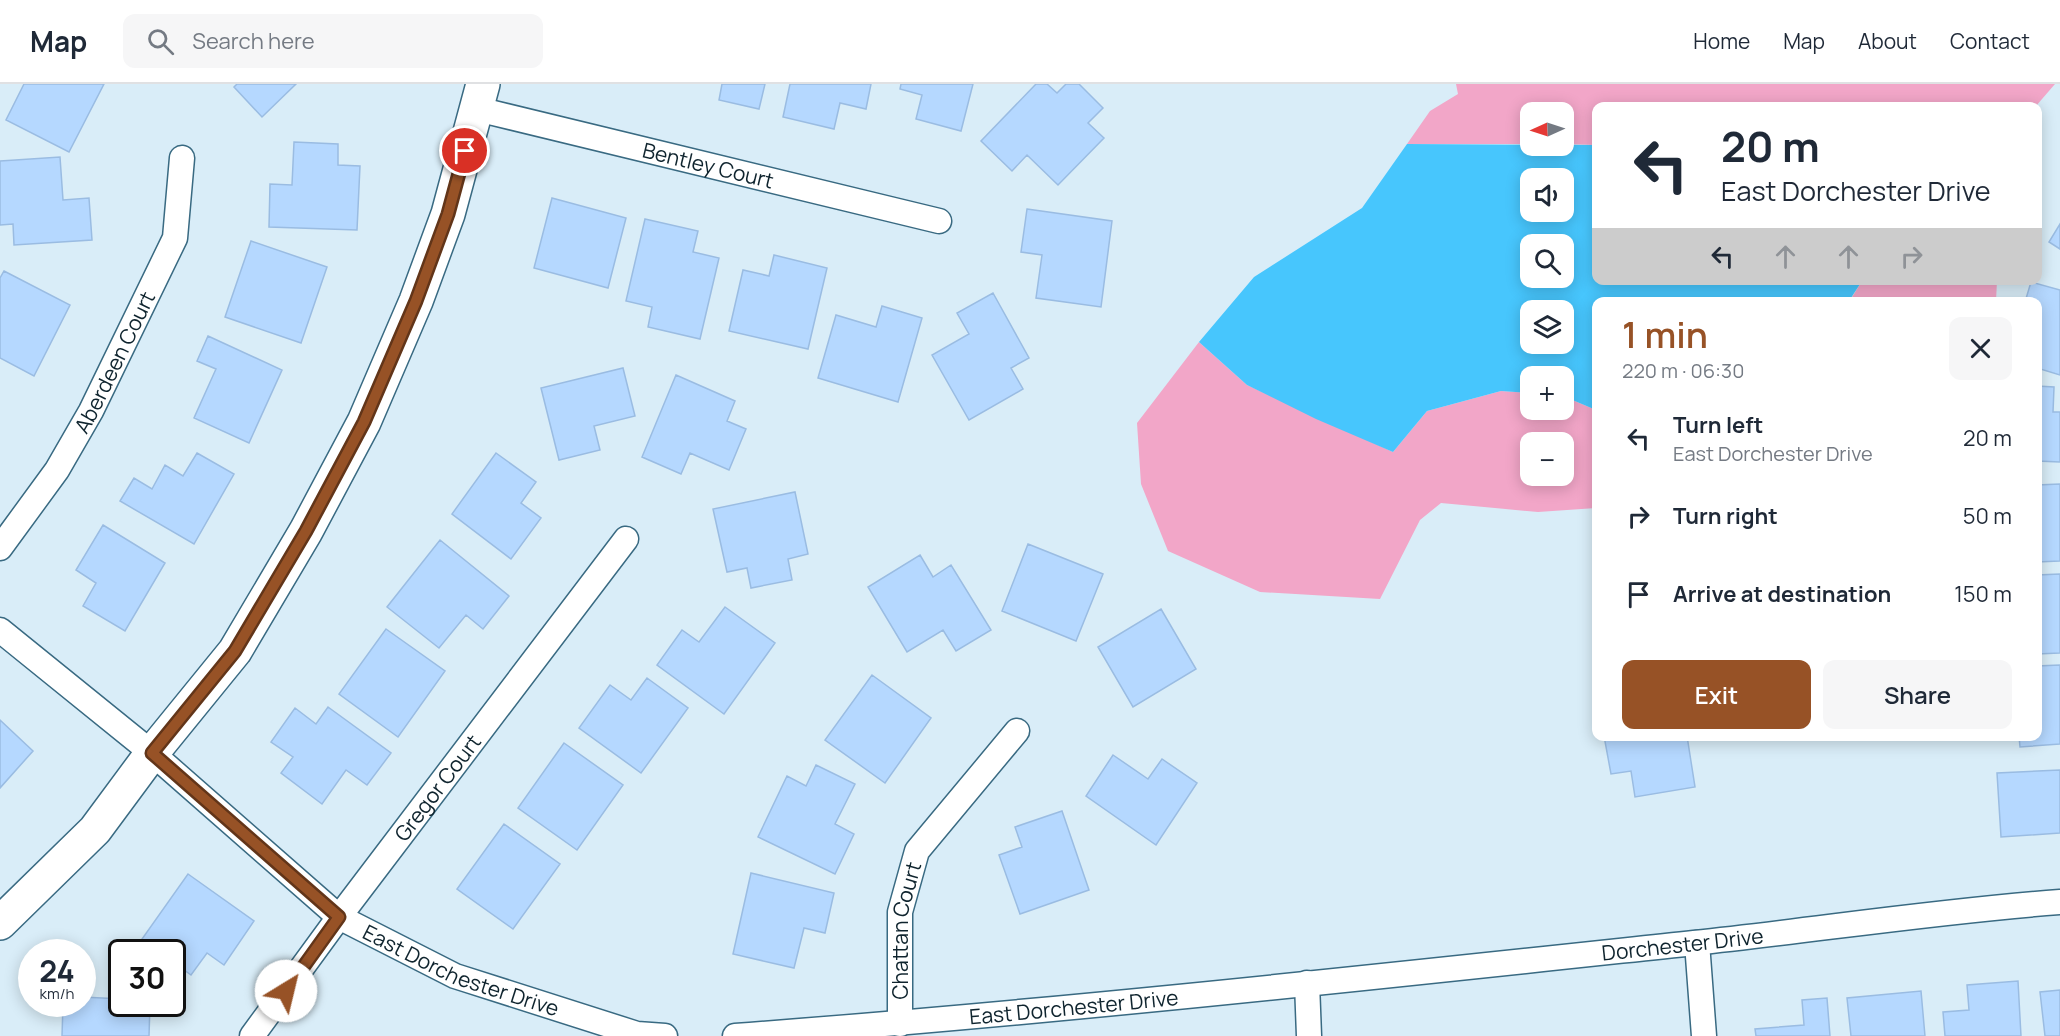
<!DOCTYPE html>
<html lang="en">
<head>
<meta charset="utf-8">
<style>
  :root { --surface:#fff; --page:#f6f6f7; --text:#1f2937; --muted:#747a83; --line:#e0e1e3; --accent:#975226 }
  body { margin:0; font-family:Manrope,sans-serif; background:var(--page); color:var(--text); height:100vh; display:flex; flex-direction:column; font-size:22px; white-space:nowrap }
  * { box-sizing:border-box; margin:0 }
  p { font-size:20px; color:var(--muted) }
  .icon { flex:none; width:33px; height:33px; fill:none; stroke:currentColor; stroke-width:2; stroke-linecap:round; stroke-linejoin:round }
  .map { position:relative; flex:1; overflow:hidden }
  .side { position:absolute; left:1592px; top:213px; width:450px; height:444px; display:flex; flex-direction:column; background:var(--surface); border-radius:12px; box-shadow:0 3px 15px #0003 }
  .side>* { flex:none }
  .hud { position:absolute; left:1592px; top:18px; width:450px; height:183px; border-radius:12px; box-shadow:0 3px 15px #0003; background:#fff; color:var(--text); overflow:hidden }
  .needle { width:39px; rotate:267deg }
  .tools { position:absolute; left:1520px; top:18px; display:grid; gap:12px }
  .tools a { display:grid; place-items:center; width:54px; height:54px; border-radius:12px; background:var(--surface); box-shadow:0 3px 15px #0003; font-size:30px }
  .speed { position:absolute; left:18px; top:855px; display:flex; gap:12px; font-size:30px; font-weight:700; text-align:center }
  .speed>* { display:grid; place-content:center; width:78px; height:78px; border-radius:50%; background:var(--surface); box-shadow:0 3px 15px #0003; line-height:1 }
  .speed small { font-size:15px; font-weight:400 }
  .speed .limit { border:3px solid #111; border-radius:9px; background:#fff; color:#111 }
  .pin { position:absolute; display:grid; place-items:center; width:51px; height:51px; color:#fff; margin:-26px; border:3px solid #fff; border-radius:50%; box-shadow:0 2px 6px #0007 }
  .me { position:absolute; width:66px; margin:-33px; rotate:36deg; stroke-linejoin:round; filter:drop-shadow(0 0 4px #0008) }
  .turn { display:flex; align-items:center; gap:21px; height:126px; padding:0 30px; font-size:27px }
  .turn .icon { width:78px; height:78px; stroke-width:2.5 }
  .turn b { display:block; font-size:42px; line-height:51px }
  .lanes { display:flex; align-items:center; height:57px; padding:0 30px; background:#0003; justify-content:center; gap:30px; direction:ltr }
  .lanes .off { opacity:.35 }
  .round { display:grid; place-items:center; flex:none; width:63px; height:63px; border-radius:12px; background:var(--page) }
  .head { display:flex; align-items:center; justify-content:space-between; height:102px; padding:0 30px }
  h1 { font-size:36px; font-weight:600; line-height:45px; color:var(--accent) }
  .button { display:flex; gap:12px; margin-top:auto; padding:12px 30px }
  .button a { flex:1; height:69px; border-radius:12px; background:var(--accent); color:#fff; font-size:24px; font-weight:600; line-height:69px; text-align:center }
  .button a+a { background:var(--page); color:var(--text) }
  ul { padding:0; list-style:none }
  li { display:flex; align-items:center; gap:18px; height:78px; padding:0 30px }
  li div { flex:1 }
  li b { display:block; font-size:22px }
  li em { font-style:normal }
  header { display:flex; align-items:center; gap:36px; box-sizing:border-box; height:84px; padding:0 30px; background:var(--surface); border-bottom:2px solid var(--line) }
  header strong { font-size:28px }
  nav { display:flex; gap:33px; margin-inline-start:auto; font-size:21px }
  .search { width:420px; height:54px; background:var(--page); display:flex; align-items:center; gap:15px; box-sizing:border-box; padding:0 21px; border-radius:12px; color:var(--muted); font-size:22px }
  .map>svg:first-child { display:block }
</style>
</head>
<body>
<header>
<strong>Map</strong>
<div class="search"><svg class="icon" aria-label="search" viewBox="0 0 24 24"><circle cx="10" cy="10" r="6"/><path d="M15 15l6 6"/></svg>Search here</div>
<nav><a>Home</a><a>Map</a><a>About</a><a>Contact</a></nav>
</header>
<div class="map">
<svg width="2060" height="952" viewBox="0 0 2060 952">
  <rect width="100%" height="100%" fill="#d9edf8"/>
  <path fill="#f2a6c8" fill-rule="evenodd" d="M1456,0H2055L2036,22H1596V61L1563,60V28H1530V60H1407L1430,27L1458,10Z
    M1862,197H1997L1996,217L1849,218Z
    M1199,258L1247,301L1393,368L1427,327L1501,307L1530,309V326H1563V312L1596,326V424L1538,428L1441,419L1420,436L1380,515L1260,508L1168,467L1141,400L1137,339ZM1530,358H1563V392H1530Z"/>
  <path fill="#47c6fd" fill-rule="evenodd" d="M1407,60L1596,61V196L1862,197L1849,217L1596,218V326L1563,312V292H1530V309L1501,307L1427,327L1393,368L1316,335L1247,301L1199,258L1254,193L1362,124ZM1530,94H1563V128H1530ZM1563,160V194H1530V160ZM1563,226V260H1530V226Z"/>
  <path fill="#b5d8ff" stroke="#9abce2" stroke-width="1.5" d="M24,0H104L69,68L6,36Z
    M237,0H296L262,33L234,3Z
    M722,0H765L759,25L719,16Z
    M790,0H871L866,25L840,19L834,45L783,33Z
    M901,0H973L961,47L916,35L922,11L900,5Z
    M1036,0H1047L1057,9L1066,0H1079L1103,24L1088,39L1104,54L1058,101L1027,71L1012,87L981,57Z
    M294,58L338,60V81L360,82L357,146L269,143L270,100L292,101Z
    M60,73L63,116L89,114L92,156L14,161L13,140L0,141V77Z
    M552,114L626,134L608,204L534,184Z
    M1027,125L1112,137L1101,223L1036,214L1042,171L1021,168Z
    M645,135L698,147L693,168L719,174L700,255L648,243L652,223L626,217Z
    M2060,140V165L2049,158Z
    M251,157L327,183L301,259L225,233Z
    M774,171L827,184L808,265L729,247L743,186L769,192Z
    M4,187L70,221L34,292L0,274V194Z
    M2031,198L2060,206V291L2037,284V218H2025Z
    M993,209L1029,274L1011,284L1023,305L969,336L932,271L969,250L957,229Z
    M882,222L922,234L898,318L818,294L836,231L876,243Z
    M208,252L282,286L249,359L194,334L216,285L197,277Z
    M623,284L635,332L594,342L600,366L559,376L541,304Z
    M676,291L735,317L727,337L746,345L729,386L690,369L681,390L642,373Z
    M2037,302L2054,303L2053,328H2060V378L2037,377Z
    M197,369L234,390L194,460L120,417L134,394L152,405L165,381L183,392Z
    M496,369L536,398L521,419L541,434L511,475L452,430Z
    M2060,400V477L2037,478V401Z
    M795,408L808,470L788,475L792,496L751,504L747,484L727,488L713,425Z
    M103,441L165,479L125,547L83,522L96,499L76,486Z
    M440,456L509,512L483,545L466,531L439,564L387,523Z
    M1028,460L1103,490L1076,557L1002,527Z
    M920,471L933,493L951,481L991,546L956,567L943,546L907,568L868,503Z
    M2060,490V569L2037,570V491Z
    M725,523L775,559L724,630L657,581L682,546L699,558Z
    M1161,525L1196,585L1133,623L1098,563Z
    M386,545L445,587L398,653L339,610Z
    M2060,581V660L2020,663L2019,652H2037V582Z
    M872,591L931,634L885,699L825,656Z
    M647,594L688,624L641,689L579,644L610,601L631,616Z
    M328,623L391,669L367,701L346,686L322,720L281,689L293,673L271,658L295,624L316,640Z
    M0,636L33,667L0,704Z
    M1604,652H1687L1695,703L1635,713L1631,687L1611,690Z
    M564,659L623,701L577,766L518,724Z
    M1113,671L1148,695L1162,675L1197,699L1156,761L1086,712Z
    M816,681L855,700L835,740L854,750L835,790L758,753L787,692L806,702Z
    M2060,686V749L2001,753L1997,689Z
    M1062,727L1089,806L1020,830L999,771L1022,763L1015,743Z
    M504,740L560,780L513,845L457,805Z
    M751,789L834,809L825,849L804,844L794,884L733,870Z
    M188,790L254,837L224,881L207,869L191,891L172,877V868H161L142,855Z
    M2018,897L2021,952H1945L1943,928L1969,926L1967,901Z
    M2060,906V952H2045L2040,908Z
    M1921,907L1925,952H1851L1847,914Z
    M82,913L122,915V920H150L149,952H62L63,920H82Z
    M1827,914L1830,952H1756L1755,945L1804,941L1802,916Z"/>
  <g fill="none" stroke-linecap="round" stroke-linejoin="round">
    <defs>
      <g id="street">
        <path id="s1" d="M477,25L939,137"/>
        <path id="s2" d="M0,464L57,386L91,327L175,154L182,74"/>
        <path id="s3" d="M0,546L152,669L339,833L455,892L637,950L665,952"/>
        <path d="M1697,859L1704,952"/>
        <path d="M1307,899L1309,952"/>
        <path id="s4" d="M900,940V828L917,767L1017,647"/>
        <path id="s5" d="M252,952L339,833L626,455"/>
        <path id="s6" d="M735,952C1055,928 1375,893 1694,859C1816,846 1938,827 2060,818"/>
      </g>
      <path id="secondary" d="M0,839L95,746L152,669L235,567L306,447L364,338L416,217L448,130L483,0"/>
    </defs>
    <use href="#street" stroke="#396a82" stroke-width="27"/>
    <use href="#secondary" stroke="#396a82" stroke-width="36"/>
    <use href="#street" stroke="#fff" stroke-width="24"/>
    <use href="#secondary" stroke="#fff" stroke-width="33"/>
  </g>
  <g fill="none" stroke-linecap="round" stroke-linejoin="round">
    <defs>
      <path id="route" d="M286,907L339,833L152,669L235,567L306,447L364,338L416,217L448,130L465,67"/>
    </defs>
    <use href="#route" stroke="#623519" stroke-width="15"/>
    <use href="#route" stroke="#975226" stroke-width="10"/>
  </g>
  <g text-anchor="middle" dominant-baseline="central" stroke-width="5" stroke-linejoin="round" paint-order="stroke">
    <g font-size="21" fill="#0f242e" stroke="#d9edf8">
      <text stroke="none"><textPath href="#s1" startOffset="238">Bentley Court</textPath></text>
      <text stroke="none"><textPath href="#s2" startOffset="219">Aberdeen Court</textPath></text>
      <text stroke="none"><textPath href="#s5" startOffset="310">Gregor Court</textPath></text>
      <text stroke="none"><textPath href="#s4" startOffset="94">Chattan Court</textPath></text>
      <text stroke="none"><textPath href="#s6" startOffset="952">Dorchester Drive</textPath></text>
      <text stroke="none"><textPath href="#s3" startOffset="578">East Dorchester Drive</textPath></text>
      <text stroke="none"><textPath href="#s6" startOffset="340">East Dorchester Drive</textPath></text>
    </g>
  </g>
</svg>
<div class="tools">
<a><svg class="needle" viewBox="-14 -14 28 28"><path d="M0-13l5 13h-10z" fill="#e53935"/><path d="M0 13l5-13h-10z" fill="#747a83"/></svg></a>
<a><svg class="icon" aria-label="sound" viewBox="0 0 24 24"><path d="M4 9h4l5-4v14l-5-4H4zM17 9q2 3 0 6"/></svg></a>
<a><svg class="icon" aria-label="search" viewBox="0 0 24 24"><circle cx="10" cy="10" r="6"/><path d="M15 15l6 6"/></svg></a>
<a><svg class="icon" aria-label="layers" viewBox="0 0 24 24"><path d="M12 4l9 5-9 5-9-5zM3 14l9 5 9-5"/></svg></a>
<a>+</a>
<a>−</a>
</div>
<div class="speed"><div>24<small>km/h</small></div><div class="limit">30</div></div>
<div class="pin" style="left:465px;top:67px;background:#d93025"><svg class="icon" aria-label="arrive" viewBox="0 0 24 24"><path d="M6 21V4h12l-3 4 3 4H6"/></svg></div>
<svg class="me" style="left:286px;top:907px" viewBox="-20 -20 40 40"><circle r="19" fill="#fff"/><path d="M0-13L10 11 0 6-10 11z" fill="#975226"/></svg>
<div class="hud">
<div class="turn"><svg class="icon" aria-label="left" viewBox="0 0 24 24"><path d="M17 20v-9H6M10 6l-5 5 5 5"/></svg><div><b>20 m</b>East Dorchester Drive</div></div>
<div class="lanes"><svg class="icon" aria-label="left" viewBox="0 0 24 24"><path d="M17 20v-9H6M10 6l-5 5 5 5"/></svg><svg class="icon off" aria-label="ahead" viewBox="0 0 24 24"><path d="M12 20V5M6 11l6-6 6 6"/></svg><svg class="icon off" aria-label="ahead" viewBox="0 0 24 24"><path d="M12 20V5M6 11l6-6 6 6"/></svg><svg class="icon off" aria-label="right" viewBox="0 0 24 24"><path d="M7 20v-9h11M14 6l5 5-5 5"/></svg></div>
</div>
<section class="side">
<div class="head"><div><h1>1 min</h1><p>220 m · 06:30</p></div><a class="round"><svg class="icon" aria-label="close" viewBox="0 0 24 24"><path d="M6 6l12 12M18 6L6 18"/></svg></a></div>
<ul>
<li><svg class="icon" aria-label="left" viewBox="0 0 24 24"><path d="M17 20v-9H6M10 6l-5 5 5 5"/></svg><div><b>Turn left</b><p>East Dorchester Drive</p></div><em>20 m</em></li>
<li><svg class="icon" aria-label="right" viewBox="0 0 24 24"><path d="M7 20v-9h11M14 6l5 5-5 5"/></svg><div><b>Turn right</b></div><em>50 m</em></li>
<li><svg class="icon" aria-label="arrive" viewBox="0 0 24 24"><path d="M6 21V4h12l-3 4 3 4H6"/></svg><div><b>Arrive at destination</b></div><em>150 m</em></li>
</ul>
<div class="button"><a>Exit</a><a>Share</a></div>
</section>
</div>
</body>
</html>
